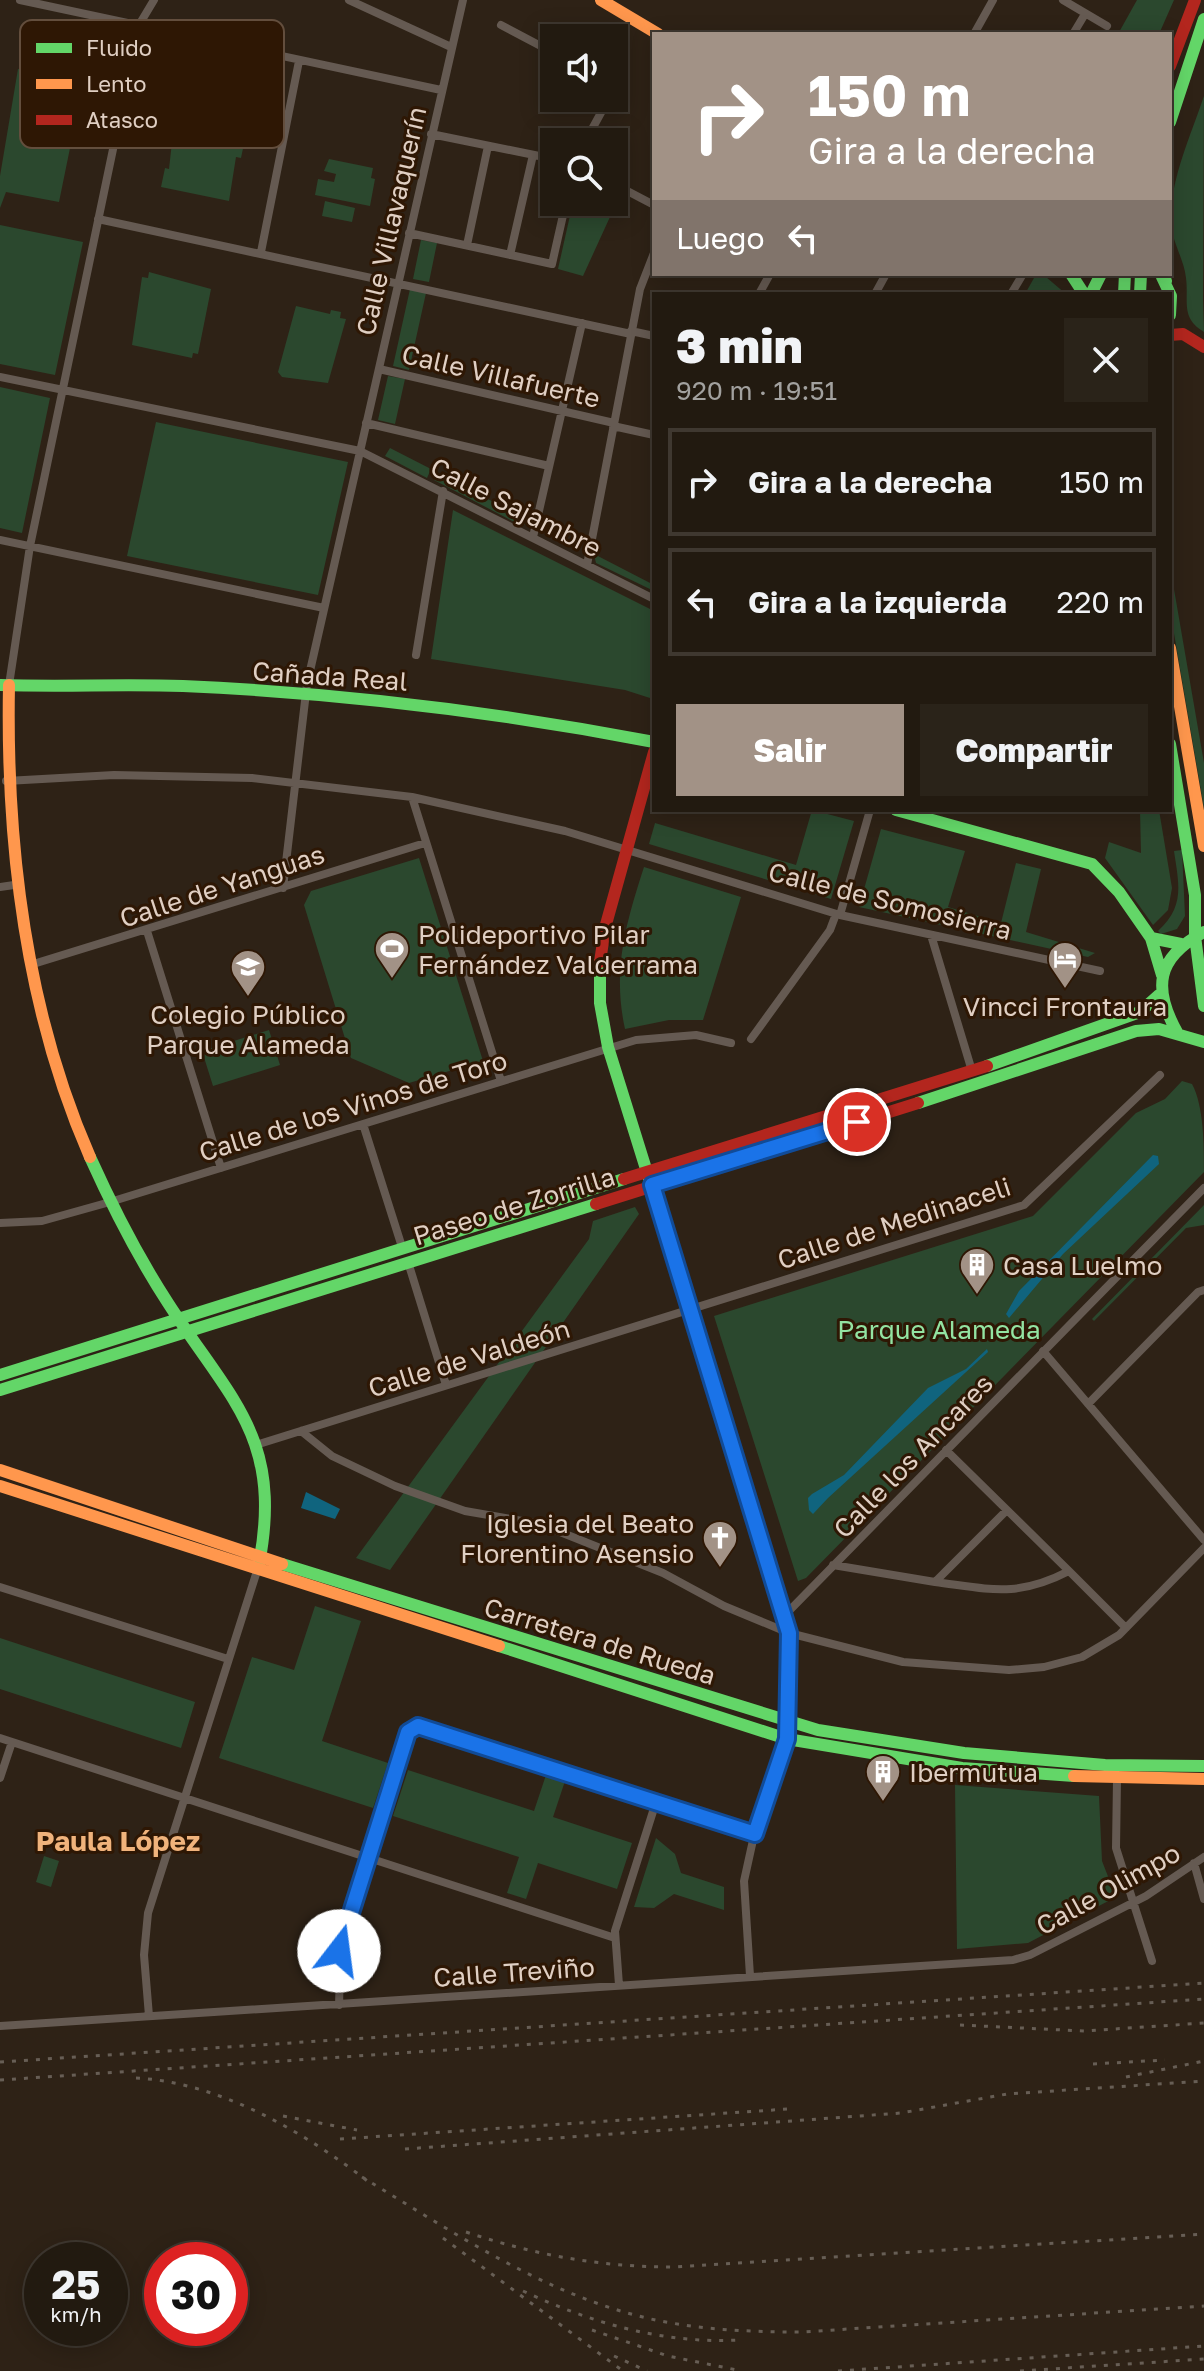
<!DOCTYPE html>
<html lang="es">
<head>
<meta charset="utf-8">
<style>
  :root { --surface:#221a10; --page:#2a2319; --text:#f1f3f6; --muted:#a2a19f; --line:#3f3830; --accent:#a29286 }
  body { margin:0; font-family:"Golos Text",sans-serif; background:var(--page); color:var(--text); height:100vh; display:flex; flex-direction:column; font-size:30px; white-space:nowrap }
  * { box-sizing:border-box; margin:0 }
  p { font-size:26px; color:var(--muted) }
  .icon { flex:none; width:44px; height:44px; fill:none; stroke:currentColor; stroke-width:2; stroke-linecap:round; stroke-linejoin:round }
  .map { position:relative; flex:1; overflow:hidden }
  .side { position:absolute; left:652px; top:292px; width:520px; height:520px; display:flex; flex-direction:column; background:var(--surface); border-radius:0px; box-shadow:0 4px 20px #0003,0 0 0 2px var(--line) }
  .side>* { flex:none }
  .top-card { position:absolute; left:652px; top:32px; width:520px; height:244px; border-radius:0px; box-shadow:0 4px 20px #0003,0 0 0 2px var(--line); background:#a29286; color:#fff; overflow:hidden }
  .buttons { position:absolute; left:540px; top:24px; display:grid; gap:16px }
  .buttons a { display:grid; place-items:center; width:88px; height:88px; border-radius:0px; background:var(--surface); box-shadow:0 4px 20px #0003,0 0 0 2px var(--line); font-size:40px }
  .speed { position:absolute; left:24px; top:2242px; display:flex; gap:16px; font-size:40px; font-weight:700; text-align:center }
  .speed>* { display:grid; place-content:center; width:104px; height:104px; border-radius:50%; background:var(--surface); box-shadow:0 4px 20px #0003,0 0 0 2px var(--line); line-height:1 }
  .speed small { font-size:20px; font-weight:400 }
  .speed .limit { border:12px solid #d22; background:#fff; color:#111 }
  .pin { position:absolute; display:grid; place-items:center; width:68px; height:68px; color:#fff; margin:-34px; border:4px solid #fff; border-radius:50%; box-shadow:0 2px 8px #0007 }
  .me { position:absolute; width:88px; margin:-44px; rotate:15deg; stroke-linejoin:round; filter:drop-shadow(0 0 6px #0008) }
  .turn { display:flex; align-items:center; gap:28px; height:168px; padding:0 24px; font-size:36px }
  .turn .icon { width:104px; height:104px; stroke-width:2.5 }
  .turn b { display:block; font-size:56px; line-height:68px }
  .then { display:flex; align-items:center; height:76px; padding:0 24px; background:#0003; gap:16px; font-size:30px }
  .round { display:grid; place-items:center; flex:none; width:84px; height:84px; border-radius:0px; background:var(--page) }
  .headline { display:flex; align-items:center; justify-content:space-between; height:136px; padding:0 24px }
  h1 { font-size:48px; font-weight:800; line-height:60px }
  .action { display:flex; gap:16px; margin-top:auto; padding:16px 24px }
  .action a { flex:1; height:92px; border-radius:0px; background:var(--accent); color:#fff; font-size:32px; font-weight:800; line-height:92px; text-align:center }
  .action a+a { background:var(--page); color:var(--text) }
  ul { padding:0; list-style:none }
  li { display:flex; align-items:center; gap:24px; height:108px; margin:0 16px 12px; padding:0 8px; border:4px solid var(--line); border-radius:0px }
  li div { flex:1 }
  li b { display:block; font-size:30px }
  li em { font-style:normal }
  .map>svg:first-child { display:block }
</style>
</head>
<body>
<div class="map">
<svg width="1204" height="2371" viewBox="0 0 1204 2371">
  <rect width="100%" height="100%" fill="#2e2216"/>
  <path fill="#2b482e" d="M1137,0H1174L1159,34H1118Z
    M18,69L24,70L21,92L79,104L59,202L6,192L0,208V176Z
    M1204,96L1203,300L1204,332C1180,318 1189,301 1186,278C1184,259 1172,242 1171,223C1169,182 1191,135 1204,96Z
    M174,124L245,139L241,158L236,157L229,201L161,187L165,168L169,169Z
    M329,159L373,168L371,178L375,179L370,206L315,195L318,179L334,182L336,174L324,171Z
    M614,192L620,195L583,276L558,269L573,202H614Z
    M325,201L355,208L352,222L322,216Z
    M0,225L83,242L55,375L0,364Z
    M421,240L437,243L429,282L413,279Z
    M149,272L211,289L198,354L193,353L192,358L132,345L142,277L148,278Z
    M1046,277L1066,294H1025L1034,278Z
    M410,289L426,293L409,370L393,366Z
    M296,306L330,314L331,310L341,312L340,318L346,319L328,383L282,377L278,372Z
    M388,376L405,379L395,424L378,420Z
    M0,387L50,398L22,533L0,528Z
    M156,422L348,462L318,595L127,556Z
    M390,448L431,469L427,478L385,456Z
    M438,473L530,521L522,526L434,480Z
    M453,510L654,611V683L650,698L625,690L431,659Z
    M594,554L654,585V591L596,563Z
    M1170,566L1204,763V808L1170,610Z
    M812,810L854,821L831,899L649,844L655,823L796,865Z
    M1140,810H1159L1172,888L1168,910L1153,925L1105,858L1109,842L1141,853Z
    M881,829L965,851L948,907L1001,923L1016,863L1041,869L1026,932L1095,953L1088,957L859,907Z
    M1182,850L1185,916L1177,929L1161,934L1158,931C1185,906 1179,885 1174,851Z
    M419,858L483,1061L409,1083L351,1058L304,905L311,891Z
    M644,867L741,897L703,1020H669L625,1029C612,970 626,923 644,867Z
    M269,1030L280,1065L213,1086L202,1051Z
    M1182,1081L1192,1084C1204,1106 1204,1146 1204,1172L806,1578L798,1581L714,1316L1033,1216L1136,1113L1165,1099Z
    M1204,1205V1225L1186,1228L1094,1321L1092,1319Z
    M635,1207L639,1214L390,1570L356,1558L589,1239L593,1221Z
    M315,1606L361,1621L322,1741L388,1763L373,1808L219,1758L252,1657L294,1670Z
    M0,1638L195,1702L181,1748L0,1689Z
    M408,1770L534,1811L546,1775L565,1781L553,1817L632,1843L617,1889L538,1863L526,1899L507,1893L519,1857L393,1816Z
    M955,1785L1099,1796L1102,1861L1116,1897L1028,1943L957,1949Z
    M656,1838L675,1854L681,1873L724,1887V1910L674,1894L654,1908L634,1907Z
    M44,1856L59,1861L51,1887L36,1882Z"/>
  <path fill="#10647e" d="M1153,1155L1158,1156L1159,1164L1063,1254L1009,1318L1006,1314L1019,1291Z
    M987,1349L988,1352L828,1498L813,1514L809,1510L808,1498L812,1494L844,1475L928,1388L966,1369Z
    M306,1492L340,1509L335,1519L301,1508Z"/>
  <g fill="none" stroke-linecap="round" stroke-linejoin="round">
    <path stroke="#655a52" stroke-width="8" d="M20,0L441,90
      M349,0L451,47
      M1063,0L1107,26
      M501,25L554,53
      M974,34L993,0
      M1073,34L1085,14
      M431,134L554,159
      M585,142L609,98
      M614,184L654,205
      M98,219L631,334
      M409,233L552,264L566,202
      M467,245L488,146
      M261,252L299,61
      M510,255L533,155
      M759,294L770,274
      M875,294L886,274
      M1011,294L1023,274
      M631,331L654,336
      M379,369L614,423
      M0,377L360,451L654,599
      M366,423L549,466
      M613,426L654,435
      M533,537L582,323
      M0,540L324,608
      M587,565L640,289L654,253
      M416,655L443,491
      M9,685L30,546L139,25L154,0
      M6,781L114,775L252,778L412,797L565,831L840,915L1100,971
      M412,797L501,1081
      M0,887L14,885
      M283,888L307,684L463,0
      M840,915L870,810
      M147,931L221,1168
      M931,935L972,1071
      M30,965L425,843
      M751,1039L830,930L836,914
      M363,1124L402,1247
      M0,1223L42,1221L110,1202L636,1040L696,1035L731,1043
      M408,1262L446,1385
      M1043,1351L1204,1540
      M1088,1404L1198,1292L1204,1290
      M301,1431L332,1456L395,1486L465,1511L540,1524L663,1573L724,1606L789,1633L903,1662L1009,1670L1044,1667L1082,1657L1119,1635L1204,1548
      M259,1444L1024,1205L1160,1075
      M946,1450L1069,1571C1017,1598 990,1589 935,1582L1007,1510
      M833,1565L935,1582
      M1069,1571L1126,1628
      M0,1587L228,1659
      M785,1615L1204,1188
      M0,1738L615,1938
      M0,1778L12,1742
      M1117,1779L1116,1848L1152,1961
      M1194,1863L1204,1899
      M750,1976L744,1881L755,1831L787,1739
      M619,1985L615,1931L656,1802
      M339,2005L341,1939L408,1732L423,1726L755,1834
      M149,2016L144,1955L148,1913L257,1571
      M0,2026L1013,1960L1030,1955L1146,1896L1204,1857"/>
    <path stroke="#63d668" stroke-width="12" d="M1170,122L1204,19
      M1071,274L1084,294
      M1163,274L1166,281
      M1162,277L1171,296L1170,315
      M1091,294L1101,274
      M1124,294L1125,274
      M1140,294L1141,274
      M0,685C61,687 122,684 183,686C341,693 498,712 654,742
      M1170,744L1195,895V936L1204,1006
      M896,810L1092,864L1119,892L1151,938L1162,975
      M1151,938L1181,944
      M600,962V1003L608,1047L785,1615L790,1657L788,1730
      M1178,1034C1152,988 1156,958 1204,932
      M987,1066L1140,1012L1159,995
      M918,1103L1136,1031L1159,1029L1204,1042
      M90,1157C113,1208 138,1257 168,1303C231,1401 283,1437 259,1564
      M0,1375L624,1179
      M0,1390L596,1204
      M282,1564L818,1730L964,1753L1105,1765L1204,1766
      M499,1646L787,1739L962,1768L1074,1776"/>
    <path stroke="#ff974d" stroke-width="12" d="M601,0L658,34
      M1170,648L1204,846
      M9,685C6,844 26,1011 90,1157
      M0,1470L282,1564
      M0,1486L499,1646
      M1074,1776L1204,1779"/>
    <path stroke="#b3261e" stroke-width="12" d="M1170,66L1195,0
      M1170,335L1183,334L1204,347
      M600,962L605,928L654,752
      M624,1179L987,1066
      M596,1204L918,1103"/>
    <path stroke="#675e55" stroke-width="3" stroke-dasharray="4 8" stroke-linecap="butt" d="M960,2025L1084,2031L1204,2023
      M0,2062L1204,1983
      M1093,2064L1165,2060
      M1126,2077L1204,2061
      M136,2078C219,2082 306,2133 370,2183
      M0,2080L1204,1999
      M283,2116L357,2130
      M340,2139L788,2109
      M405,2149L901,2113L1007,2094L1204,2081
      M362,2177C453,2232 545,2295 651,2319C701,2330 751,2332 802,2332L1204,2306
      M466,2232C535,2255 600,2267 673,2267L1204,2234
      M443,2238L623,2371
      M523,2291C592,2323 662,2344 739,2340
      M592,2330L668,2356L742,2371
      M614,2356L647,2371
      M838,2371L1204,2346
      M1020,2371L1204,2359"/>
  </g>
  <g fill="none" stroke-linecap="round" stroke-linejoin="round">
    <defs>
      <path id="route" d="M339,1951L408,1732L418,1726L755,1834L787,1739L789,1633L652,1185L857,1122"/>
    </defs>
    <use href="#route" stroke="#114b97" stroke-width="20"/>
    <use href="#route" stroke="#1a73e8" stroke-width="14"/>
  </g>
  <defs>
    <symbol id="stadium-pin" viewBox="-11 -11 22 30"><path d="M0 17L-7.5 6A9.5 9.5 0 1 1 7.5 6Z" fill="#a29286" stroke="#2e1704"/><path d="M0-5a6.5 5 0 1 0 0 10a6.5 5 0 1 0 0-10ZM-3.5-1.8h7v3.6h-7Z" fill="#fff"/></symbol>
    <symbol id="hotel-pin" viewBox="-11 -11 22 30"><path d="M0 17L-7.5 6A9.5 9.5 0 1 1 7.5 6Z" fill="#a29286" stroke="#2e1704"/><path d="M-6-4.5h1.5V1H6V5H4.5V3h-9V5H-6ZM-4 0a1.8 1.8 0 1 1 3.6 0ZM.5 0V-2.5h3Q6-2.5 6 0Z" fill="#fff"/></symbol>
    <symbol id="school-pin" viewBox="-11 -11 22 30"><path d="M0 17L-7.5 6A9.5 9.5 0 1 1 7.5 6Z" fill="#a29286" stroke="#2e1704"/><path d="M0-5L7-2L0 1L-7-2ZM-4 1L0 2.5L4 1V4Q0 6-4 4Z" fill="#fff"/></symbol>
    <symbol id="building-pin" viewBox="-11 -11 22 30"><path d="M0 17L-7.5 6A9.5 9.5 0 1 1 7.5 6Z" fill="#a29286" stroke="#2e1704"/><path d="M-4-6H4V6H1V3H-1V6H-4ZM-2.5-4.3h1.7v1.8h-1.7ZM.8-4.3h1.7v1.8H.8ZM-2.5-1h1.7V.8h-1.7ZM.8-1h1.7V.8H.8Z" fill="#fff"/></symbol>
    <symbol id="church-pin" viewBox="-11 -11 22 30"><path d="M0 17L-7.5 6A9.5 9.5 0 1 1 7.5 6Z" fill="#a29286" stroke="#2e1704"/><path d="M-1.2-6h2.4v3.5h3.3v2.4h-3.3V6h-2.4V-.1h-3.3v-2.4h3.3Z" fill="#fff"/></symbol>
  </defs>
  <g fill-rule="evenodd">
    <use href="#stadium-pin" x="372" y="929" width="40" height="54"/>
    <use href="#hotel-pin" x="1045" y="939" width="40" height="54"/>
    <use href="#school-pin" x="228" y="947" width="40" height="54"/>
    <use href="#building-pin" x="957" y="1245" width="40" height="54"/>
    <use href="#church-pin" x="700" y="1518" width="40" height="54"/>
    <use href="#building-pin" x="863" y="1752" width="40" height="54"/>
  </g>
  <g text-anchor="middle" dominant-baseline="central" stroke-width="6" stroke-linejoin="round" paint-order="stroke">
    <g font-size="26" fill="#e0cfc3" stroke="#2e1704">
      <text transform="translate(391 221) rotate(-77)">Calle Villavaquerín</text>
      <text transform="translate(501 376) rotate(13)">Calle Villafuerte</text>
      <text transform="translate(516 507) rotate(27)">Calle Sajambre</text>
      <text transform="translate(330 676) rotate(4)">Cañada Real</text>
      <text transform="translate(222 886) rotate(-18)">Calle de Yanguas</text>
      <text transform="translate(890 901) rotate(14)">Calle de Somosierra</text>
      <text transform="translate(353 1106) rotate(-17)">Calle de los Vinos de Toro</text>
      <text transform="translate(514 1206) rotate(-17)">Paseo de Zorrilla</text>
      <text transform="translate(894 1223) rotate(-18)">Calle de Medinaceli</text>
      <text transform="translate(469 1358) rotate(-17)">Calle de Valdeón</text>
      <text transform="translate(913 1456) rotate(-46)">Calle los Ancares</text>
      <text transform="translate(600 1641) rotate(17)">Carretera de Rueda</text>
      <text transform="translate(1108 1889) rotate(-29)">Calle Olimpo</text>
      <text transform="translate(514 1972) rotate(-4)">Calle Treviño</text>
    </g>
    <g font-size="26" fill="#e0cfc3" stroke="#2e1704" text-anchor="start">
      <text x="418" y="934">Polideportivo Pilar<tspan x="418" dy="30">Fernández Valderrama</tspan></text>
      <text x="1065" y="1006" text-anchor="middle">Vincci Frontaura</text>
      <text x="248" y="1014" text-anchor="middle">Colegio Público<tspan x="248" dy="30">Parque Alameda</tspan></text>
      <text x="1003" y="1265">Casa Luelmo</text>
      <text x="694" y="1523" text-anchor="end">Iglesia del Beato<tspan x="694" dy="30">Florentino Asensio</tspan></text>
      <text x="909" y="1772">Ibermutua</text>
    </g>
    <g font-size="26" fill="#93e4a2" stroke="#2e1704">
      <text x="939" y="1329">Parque Alameda</text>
    </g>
    <g font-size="28" font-weight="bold" fill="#f0b37c" stroke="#2e1704">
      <text x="118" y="1840">Paula López</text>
    </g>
  </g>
  <rect x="20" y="20" width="264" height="128" rx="12" fill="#2e1704" stroke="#634e3d" stroke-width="2"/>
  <rect x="36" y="43" width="36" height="10" fill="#63d668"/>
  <rect x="36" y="79" width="36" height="10" fill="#ff974d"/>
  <rect x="36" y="115" width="36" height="10" fill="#b3261e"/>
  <g font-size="22" fill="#e0cfc3">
    <text x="86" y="56">Fluido</text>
    <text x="86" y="92">Lento</text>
    <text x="86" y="128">Atasco</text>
  </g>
</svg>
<div class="buttons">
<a><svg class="icon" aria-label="sound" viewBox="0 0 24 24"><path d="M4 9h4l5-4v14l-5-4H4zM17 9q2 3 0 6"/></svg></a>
<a><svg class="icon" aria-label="search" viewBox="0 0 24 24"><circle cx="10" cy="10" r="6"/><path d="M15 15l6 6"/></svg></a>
</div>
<div class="speed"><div>25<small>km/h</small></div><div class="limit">30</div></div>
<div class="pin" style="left:857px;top:1122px;background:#d93025"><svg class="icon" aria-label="arrive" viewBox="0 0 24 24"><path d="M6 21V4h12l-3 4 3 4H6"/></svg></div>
<svg class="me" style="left:339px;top:1951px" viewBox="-20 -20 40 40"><circle r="19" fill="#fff"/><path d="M0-13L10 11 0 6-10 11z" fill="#1a73e8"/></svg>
<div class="top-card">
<div class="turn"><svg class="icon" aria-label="right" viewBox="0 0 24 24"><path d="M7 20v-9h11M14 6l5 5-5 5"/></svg><div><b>150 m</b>Gira a la derecha</div></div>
<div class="then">Luego<svg class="icon" aria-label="left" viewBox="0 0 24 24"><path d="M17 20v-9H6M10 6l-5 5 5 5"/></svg></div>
</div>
<section class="side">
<div class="headline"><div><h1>3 min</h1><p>920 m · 19:51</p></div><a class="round"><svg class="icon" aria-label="close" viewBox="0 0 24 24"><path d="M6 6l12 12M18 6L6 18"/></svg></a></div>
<ul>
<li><svg class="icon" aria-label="right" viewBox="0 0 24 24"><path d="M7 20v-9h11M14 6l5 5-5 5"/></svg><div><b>Gira a la derecha</b></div><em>150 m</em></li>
<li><svg class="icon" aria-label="left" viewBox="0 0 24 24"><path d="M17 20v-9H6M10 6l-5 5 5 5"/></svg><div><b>Gira a la izquierda</b></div><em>220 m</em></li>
</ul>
<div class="action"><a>Salir</a><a>Compartir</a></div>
</section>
</div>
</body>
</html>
